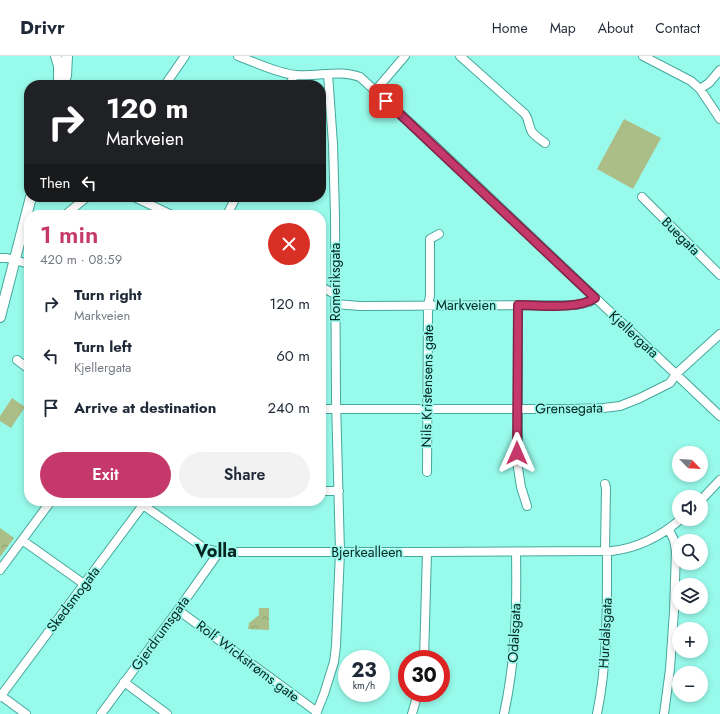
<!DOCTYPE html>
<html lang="en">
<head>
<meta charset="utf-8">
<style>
  :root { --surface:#fff; --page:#f2f2f3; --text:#1f2937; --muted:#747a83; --line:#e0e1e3; --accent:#c4386a }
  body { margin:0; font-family:Jost,sans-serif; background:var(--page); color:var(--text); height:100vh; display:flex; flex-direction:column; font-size:15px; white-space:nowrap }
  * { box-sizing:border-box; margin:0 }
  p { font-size:13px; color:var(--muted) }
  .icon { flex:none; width:22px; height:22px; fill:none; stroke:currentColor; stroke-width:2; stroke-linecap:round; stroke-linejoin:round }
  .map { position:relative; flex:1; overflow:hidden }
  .side { position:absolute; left:24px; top:154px; width:302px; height:296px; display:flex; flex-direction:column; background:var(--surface); border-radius:16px; box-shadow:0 2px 6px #0003 }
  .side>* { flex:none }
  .hud { position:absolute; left:24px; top:24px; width:302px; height:122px; border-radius:16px; box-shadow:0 2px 6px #0003; background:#202124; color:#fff; overflow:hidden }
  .needle { width:26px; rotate:114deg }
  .buttons { position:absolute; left:672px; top:390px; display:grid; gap:8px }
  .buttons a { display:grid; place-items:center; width:36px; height:36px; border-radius:50%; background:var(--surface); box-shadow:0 2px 6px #0003; font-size:20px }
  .speed { position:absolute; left:338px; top:594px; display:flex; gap:8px; font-size:20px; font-weight:700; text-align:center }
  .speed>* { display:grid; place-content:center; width:52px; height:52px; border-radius:50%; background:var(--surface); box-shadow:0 2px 6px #0003; line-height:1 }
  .speed small { font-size:10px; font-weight:400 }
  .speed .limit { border:6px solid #d22; background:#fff; color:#111 }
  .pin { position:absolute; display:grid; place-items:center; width:34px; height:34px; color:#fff; margin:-17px; border-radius:8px; box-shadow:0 2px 6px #0006 }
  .me { position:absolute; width:44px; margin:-22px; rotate:0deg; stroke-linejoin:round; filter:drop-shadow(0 0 3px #0008) }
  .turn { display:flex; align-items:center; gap:14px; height:84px; padding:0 16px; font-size:18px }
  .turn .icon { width:52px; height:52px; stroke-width:2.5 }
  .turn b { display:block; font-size:28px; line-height:34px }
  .then { display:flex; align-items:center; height:38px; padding:0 16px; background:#0003; gap:8px; font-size:15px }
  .round { display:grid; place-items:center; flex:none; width:42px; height:42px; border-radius:21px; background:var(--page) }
  .summary { display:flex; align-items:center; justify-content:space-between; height:68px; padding:0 16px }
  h1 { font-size:24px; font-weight:600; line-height:30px; color:var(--accent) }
  .cta { display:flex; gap:8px; margin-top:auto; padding:8px 16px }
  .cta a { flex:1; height:46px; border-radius:24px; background:var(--accent); color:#fff; font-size:16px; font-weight:600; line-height:46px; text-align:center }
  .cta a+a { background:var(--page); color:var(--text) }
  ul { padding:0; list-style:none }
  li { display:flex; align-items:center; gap:12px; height:52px; padding:0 16px }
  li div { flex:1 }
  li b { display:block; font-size:15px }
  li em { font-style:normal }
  header { display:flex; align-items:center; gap:24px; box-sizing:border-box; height:56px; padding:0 20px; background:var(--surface); border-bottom:1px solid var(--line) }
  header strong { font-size:19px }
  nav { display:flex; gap:22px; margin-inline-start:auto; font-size:14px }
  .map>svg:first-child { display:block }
</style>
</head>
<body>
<header>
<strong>Drivr</strong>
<nav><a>Home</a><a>Map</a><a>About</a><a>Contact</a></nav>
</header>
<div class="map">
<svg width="720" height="658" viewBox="0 0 720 658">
  <defs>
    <pattern id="forest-crowns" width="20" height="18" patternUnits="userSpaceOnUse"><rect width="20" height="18" fill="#acbe87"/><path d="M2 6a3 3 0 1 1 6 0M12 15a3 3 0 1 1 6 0" fill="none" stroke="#92a374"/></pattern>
  </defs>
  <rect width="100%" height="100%" fill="#98faeb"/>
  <path fill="#acbe87" d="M624,63L661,82L633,133L597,113Z
    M12,342L25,351L11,372L0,365V360Z"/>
  <path fill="url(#forest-crowns)" d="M0,472L14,482L0,501Z
    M259,552H269V574L248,573L249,567L259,559Z"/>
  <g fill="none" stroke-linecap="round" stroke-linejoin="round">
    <defs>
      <path id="minor" d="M238,0C254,6 279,18 296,19C318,21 339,13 360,21L431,86L720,360
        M460,0L525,58C530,65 528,70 532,76C535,80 541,84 545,87
        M643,0L691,25L700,33L720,63
        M165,29L185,0
        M290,29L294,19
        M700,33L709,27L720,14
        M375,35L405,0
        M134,141L172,159
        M642,141L720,219
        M65,159L87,141
        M227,159L236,141
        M0,202H7L29,208
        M321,231L335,238
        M335,248L360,250L576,249L589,246L595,242
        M518,249V412L521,431L527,450
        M17,304L29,313
        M321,353H573L603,352L620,350L640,342L670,327L676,318L720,278
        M427,416L428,249L430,240V183L439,178
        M605,428L606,432L605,495
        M321,435H339
        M701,444L720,424
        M143,449L204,492L219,496H427L612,495C638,492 661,480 681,463
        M22,484L84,528
        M0,514L51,445
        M178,554L317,656
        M424,603L427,496
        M124,626L167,658
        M0,639L26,658
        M0,641L146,445
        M101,658L178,554L219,496
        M316,658L324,638L334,606L336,590L340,496L336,344L335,159L333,88L328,18
        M412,658L418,637
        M504,658C516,602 517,553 516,496
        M597,658C608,604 607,550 607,495
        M664,658L670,613L674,555L676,495L674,484L669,474"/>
      <path id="tertiary" d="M56,0L59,10V27
        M62,29L66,20L67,0
        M0,261L31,141"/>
    </defs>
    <use href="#minor" stroke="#44a89b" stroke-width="10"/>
    <use href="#tertiary" stroke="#44a89b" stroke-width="12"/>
    <use href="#minor" stroke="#fff" stroke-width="8"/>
    <use href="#tertiary" stroke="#fff" stroke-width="10"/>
  </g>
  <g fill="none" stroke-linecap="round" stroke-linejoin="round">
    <defs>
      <path id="route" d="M386,45L595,242C578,254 539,249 518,249L517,397"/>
    </defs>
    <use href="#route" stroke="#7f2445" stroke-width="10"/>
    <use href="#route" stroke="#c4386a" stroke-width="7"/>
  </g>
  <g text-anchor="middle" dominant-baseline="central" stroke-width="3.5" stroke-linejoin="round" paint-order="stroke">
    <g font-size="14" fill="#052521" stroke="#98faeb">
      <text transform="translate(681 180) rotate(45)">Buegata</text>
      <text transform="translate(335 226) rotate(-90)">Romeriksgata</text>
      <text x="466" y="249">Markveien</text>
      <text transform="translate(634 278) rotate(43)">Kjellergata</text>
      <text transform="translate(427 330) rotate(-89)">Nils Kristensens gate</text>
      <text transform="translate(569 352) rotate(-1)">Grensegata</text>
      <text x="367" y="496">Bjerkealleen</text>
      <text transform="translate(73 543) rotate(-53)">Skedsmogata</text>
      <text transform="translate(160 577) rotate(-54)">Gjerdrumsgata</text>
      <text transform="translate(514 577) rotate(-87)">Odalsgata</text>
      <text transform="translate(605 577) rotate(-87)">Hurdalsgata</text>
      <text transform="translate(248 605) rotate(37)">Rolf Wickstrøms gate</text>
    </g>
    <g font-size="18" font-weight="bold" fill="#052521" stroke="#98faeb">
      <text x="216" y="495">Volla</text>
    </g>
  </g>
</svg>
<div class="buttons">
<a><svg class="needle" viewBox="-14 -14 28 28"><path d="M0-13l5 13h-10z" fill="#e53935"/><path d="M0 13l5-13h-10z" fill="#747a83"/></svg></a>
<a><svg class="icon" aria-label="sound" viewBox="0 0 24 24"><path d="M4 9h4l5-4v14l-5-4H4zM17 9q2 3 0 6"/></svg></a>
<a><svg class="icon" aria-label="search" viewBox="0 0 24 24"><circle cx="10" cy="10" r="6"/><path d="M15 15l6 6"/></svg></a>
<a><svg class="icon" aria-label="layers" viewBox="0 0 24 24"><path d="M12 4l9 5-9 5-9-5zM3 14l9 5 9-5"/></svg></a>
<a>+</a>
<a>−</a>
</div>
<div class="speed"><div>23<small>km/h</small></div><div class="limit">30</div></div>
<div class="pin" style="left:386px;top:45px;background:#d93025"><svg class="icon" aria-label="arrive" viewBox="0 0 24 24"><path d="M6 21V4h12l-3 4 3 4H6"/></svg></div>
<svg class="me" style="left:517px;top:397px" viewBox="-20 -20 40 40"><path d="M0-17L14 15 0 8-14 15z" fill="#c4386a" stroke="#fff" stroke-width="4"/></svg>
<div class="hud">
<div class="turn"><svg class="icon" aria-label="right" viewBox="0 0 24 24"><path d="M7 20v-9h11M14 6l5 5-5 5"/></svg><div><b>120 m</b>Markveien</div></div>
<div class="then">Then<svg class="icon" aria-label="left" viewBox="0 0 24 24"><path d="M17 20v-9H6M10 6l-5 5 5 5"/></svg></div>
</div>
<section class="side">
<div class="summary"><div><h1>1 min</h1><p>420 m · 08:59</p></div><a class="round" style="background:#d93025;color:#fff"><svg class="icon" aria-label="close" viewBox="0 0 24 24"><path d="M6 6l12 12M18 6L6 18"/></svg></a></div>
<ul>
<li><svg class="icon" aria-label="right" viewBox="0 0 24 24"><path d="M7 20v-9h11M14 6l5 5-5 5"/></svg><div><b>Turn right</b><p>Markveien</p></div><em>120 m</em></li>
<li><svg class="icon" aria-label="left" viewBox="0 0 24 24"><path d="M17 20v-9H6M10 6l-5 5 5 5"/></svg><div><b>Turn left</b><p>Kjellergata</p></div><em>60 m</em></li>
<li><svg class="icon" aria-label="arrive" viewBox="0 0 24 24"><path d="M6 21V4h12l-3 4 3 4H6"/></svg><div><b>Arrive at destination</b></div><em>240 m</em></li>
</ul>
<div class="cta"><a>Exit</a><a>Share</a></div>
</section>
</div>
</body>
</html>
